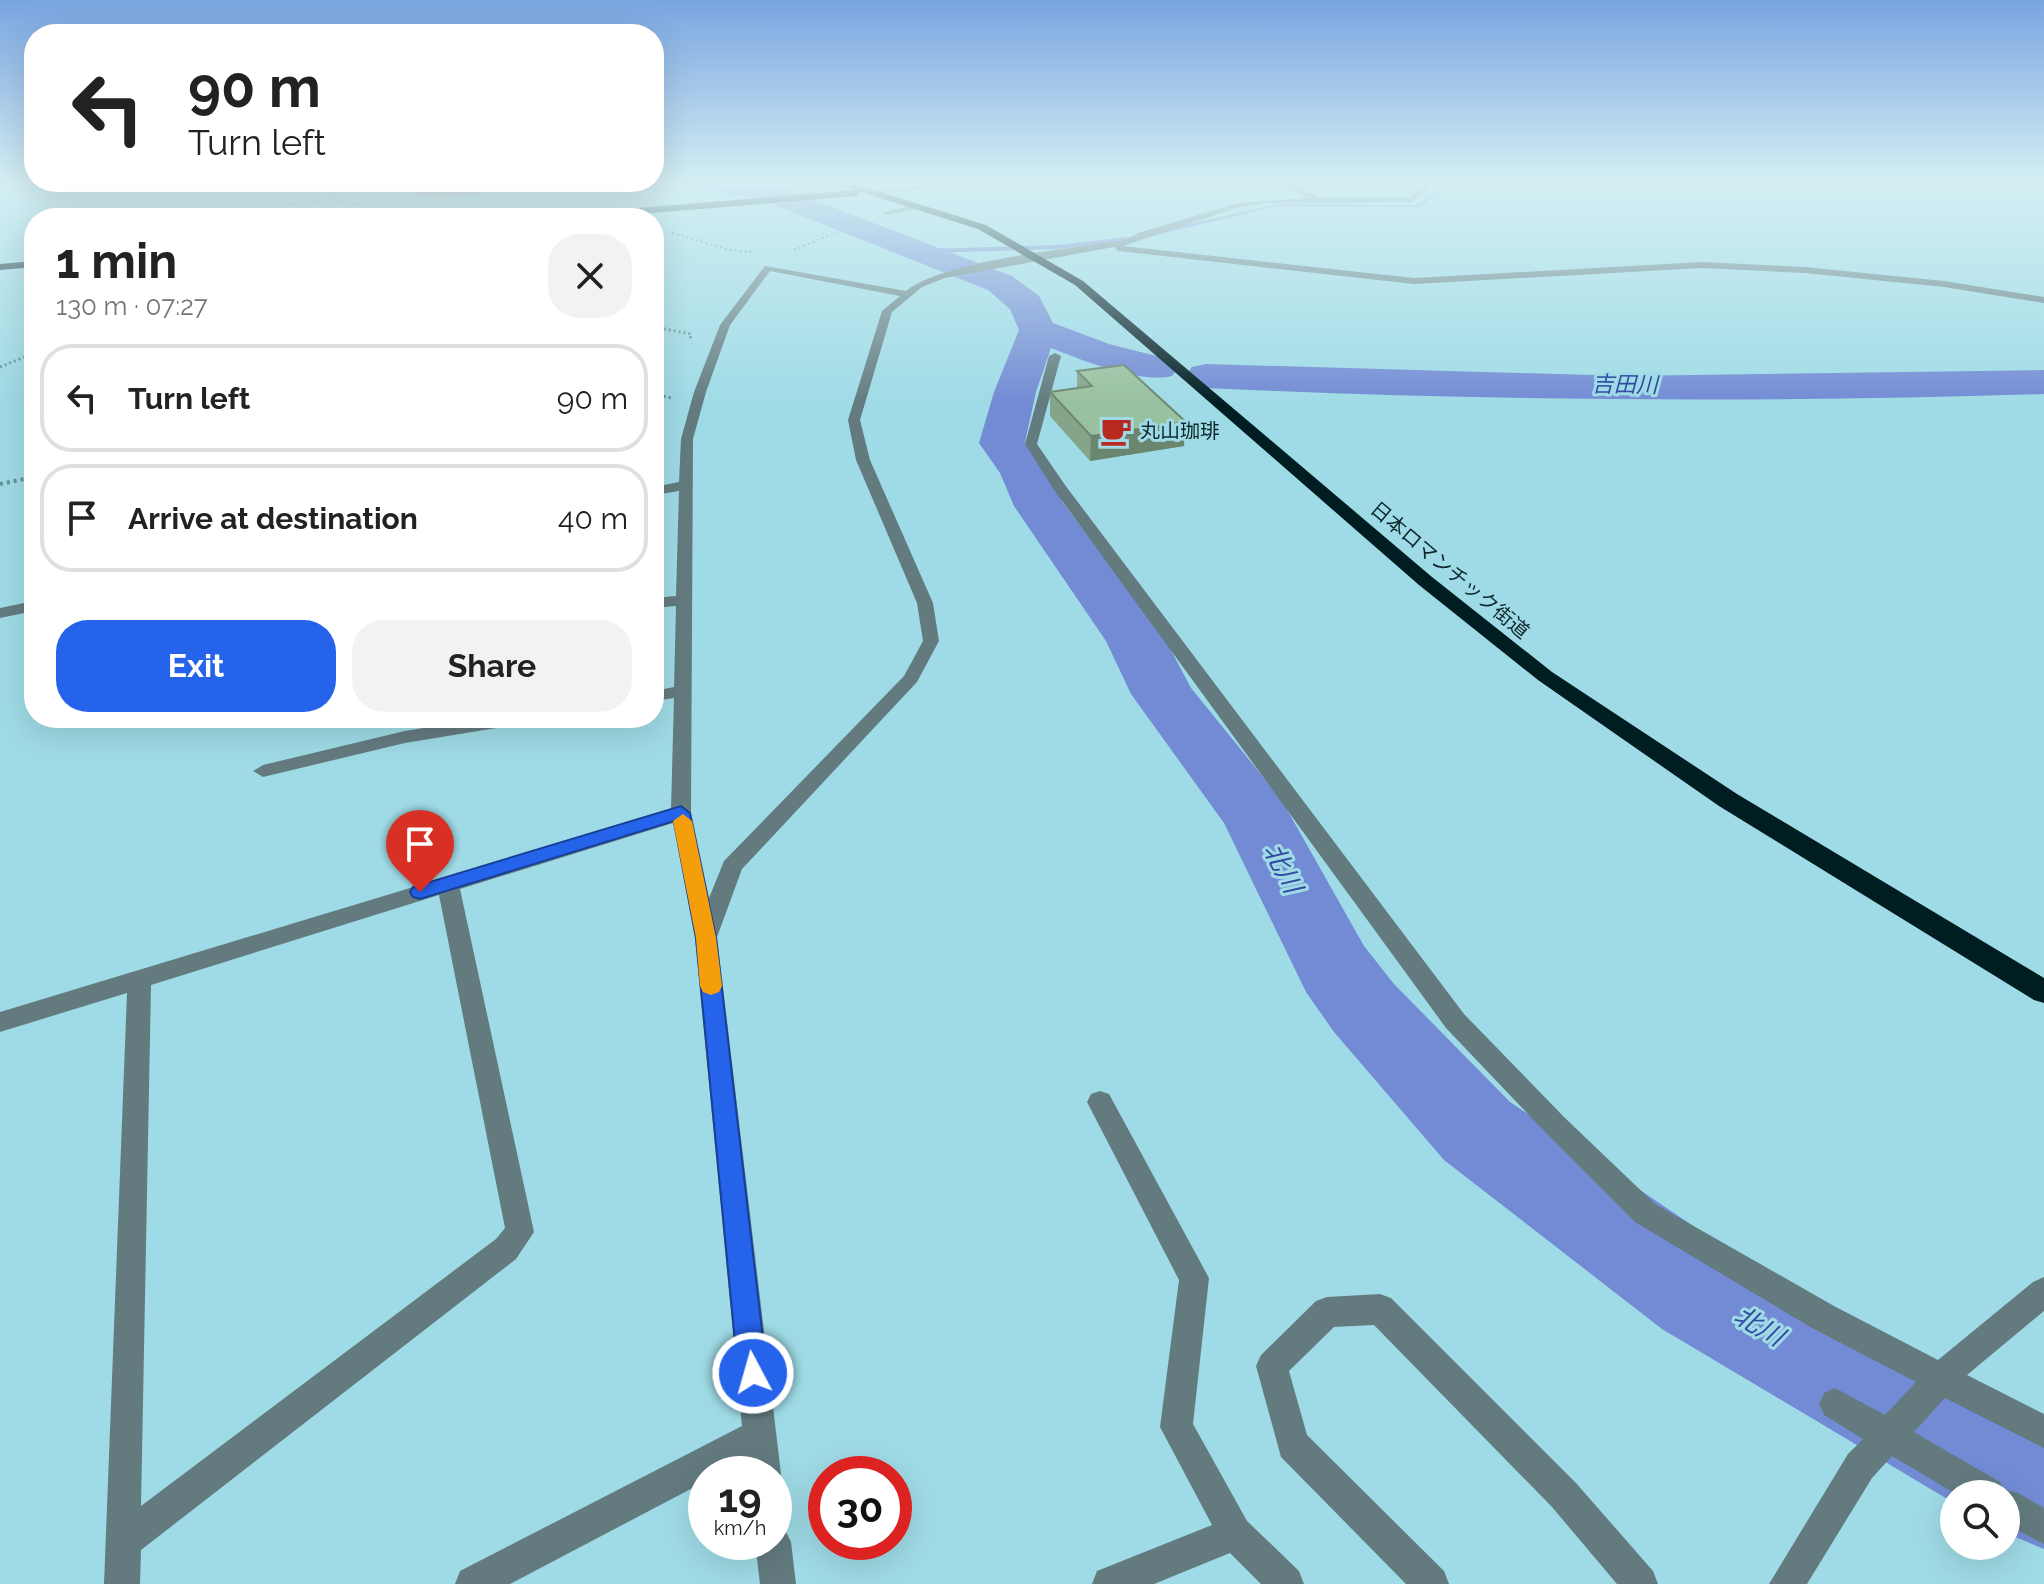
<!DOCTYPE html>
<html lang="en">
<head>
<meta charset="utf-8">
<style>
  :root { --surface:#fff; --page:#f2f2f2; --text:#222; --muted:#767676; --line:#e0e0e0; --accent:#2563eb }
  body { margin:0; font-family:Raleway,"Noto Sans JP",sans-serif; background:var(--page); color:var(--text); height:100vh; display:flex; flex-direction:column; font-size:30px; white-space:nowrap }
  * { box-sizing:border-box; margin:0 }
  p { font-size:26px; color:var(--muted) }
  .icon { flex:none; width:44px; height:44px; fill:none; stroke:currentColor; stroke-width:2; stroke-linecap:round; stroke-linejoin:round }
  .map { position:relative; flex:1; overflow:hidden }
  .panel { position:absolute; left:24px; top:208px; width:640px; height:520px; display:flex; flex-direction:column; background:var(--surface); border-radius:32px; box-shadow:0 8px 32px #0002 }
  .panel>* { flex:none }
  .banner { position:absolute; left:24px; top:24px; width:640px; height:168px; border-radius:32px; box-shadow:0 8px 32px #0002; background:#fff; color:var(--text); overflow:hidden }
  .controls { position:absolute; left:1940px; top:1480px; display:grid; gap:16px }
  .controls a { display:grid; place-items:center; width:80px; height:80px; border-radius:50%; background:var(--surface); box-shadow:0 8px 32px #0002; font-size:40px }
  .speed { position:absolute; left:688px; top:1456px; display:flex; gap:16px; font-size:40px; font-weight:700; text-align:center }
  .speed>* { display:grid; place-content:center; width:104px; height:104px; border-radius:50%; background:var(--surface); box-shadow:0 8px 32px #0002; line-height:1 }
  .speed small { font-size:20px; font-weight:400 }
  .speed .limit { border:12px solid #d22; background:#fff; color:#111 }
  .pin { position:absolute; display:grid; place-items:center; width:68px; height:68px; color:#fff; margin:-82px -34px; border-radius:50% 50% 50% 0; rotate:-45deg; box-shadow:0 0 8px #0007 }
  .pin .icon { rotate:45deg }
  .me { position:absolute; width:88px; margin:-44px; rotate:354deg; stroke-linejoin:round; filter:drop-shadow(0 0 6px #0008) }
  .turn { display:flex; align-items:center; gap:28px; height:168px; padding:0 32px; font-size:36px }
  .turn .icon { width:104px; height:104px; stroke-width:2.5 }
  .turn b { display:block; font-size:56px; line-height:68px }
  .round { display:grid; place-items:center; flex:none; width:84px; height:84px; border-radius:32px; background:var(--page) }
  .summary { display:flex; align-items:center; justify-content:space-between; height:136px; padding:0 32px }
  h1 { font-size:48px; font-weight:700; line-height:60px }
  .action { display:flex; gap:16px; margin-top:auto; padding:16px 32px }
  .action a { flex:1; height:92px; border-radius:32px; background:var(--accent); color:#fff; font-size:32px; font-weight:700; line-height:92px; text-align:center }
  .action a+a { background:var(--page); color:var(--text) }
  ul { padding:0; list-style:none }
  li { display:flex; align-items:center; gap:24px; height:108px; margin:0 16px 12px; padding:0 16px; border:4px solid var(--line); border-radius:32px }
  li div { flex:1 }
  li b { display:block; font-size:30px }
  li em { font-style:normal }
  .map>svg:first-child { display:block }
</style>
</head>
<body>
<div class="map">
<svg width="2044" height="1584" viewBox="0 0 2044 1584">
  <rect width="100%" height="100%" fill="#9fdbe6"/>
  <path fill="#d77e71" d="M351,182H473L487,192L440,199L388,186Z"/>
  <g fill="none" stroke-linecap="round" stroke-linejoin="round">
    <path fill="#728bd4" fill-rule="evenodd" d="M1436,182H1440L1446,190L1419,207L1278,206L1130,241L1057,249L924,253L921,251L924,249L1057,245L1130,237L1278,204L1418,205L1441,190Z"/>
    <path fill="#728bd4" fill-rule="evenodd" d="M696,182H753L782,188L1012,276L1039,296L1053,323L1109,344L1172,360L1178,368L1172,376C1140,384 1082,360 1051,348L1036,392L1025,442L1048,473L1063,503L1166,641L1191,688L1281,799L1364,946L1394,984L1510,1102L1736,1255L2044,1424V1549L2006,1533V1494H1954V1503L1662,1329L1444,1160L1334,1032L1306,992L1224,823L1131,694L1106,641L1014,506L1000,473L979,443L994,392L1019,330L1010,309L988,290L765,201L699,188Z
      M1206,364L1625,376L2044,370V394C1764,403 1485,401 1206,388L1192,385L1186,376L1192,367Z"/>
    <path stroke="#628f97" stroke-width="2" stroke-dasharray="2 3" stroke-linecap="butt" d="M174,218L330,199L408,213L479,208L484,209L485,218
      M256,218L262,207
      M672,233L730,250L751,252
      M794,250L866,220"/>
    <path stroke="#628f97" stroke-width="3" stroke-dasharray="2 3" stroke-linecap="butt" d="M654,327L691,334L690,341
      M0,367L34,353
      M654,394L672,398"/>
    <path stroke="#628f97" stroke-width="4" stroke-dasharray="3 4" stroke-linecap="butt" d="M0,484L34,477"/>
    <path fill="#637b7f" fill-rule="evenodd" d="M957,182H989L872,194L868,192Z
      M1276,182H1287L1316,195V198H1409L1424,185L1422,182H1430L1432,186L1411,202L1267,203L1239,207L1123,246L1414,278L1702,262L1805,267L1944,281L2044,297V303L1944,287L1805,273L1702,268L1414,284L1118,251L1114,247L945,278L922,287L892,312L860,420L870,460L933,603L939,641L917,682L742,869L717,937L781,1474L776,1486L774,1474H747L746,1460L720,1474H706V1481L510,1584H455L460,1571L742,1426L695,938L673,823L460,889L534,1232L516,1259L141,1550L140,1584H104L127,993L0,1032V1012L671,809L674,698L654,701V691L674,687L676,606L654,608V598L676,596L679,491L654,495V487L679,482L681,439L694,392L720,325L765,266L906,291C944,260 1075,248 1127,240L1138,233L1238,203L1309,198ZM770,271L900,296L882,311L848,420L856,460L917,603L923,641L904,676L724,861L709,898L691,813L693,439L706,392L730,325ZM439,895L505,1228L496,1239L141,1506L151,985Z
      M919,204L922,208L886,215L882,213Z
      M1055,353L1061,356L1037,444L1065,485L1464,1014L1564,1117L1655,1204L1834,1306L1938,1360L2033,1282L2044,1277V1311L1967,1375L2044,1414V1448L1945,1398L1914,1432L2000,1482L2003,1489L2018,1493L2044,1508V1544L2006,1524V1494H1956L1892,1456L1872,1478L1807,1584H1769L1848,1454L1863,1439L1824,1415L1819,1404L1824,1393L1835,1388L1885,1415L1916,1382L1812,1328L1635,1222L1546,1133L1446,1028L1054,490L1025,444L1049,356Z
      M34,601V611L0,618V608Z
      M486,718H529L520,724L405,743L263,777L253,771L263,765L405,731Z
      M1100,1091L1109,1094L1209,1278L1193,1424L1247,1521L1299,1571L1304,1584H1261L1230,1553L1154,1584H1092L1097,1571L1212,1525L1160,1427L1179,1280L1087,1102L1091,1094Z
      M1380,1294L1391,1298L1576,1483L1653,1571L1658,1584H1617L1552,1507L1374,1325L1334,1327L1289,1371L1307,1435L1444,1571L1449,1584H1406L1281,1457L1256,1366L1261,1355L1316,1301L1327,1297Z
      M774,1525L785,1530L791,1542L796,1584H760L755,1542H774Z"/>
    <path fill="#001d22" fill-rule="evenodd" d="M833,182H848L986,225L1083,281L1432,577L1552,672L1737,794L2044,978V1003L2034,1000L1719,806L1538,680L1419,585L1075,285L978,229L861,192L857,196L591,218H550L555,215L855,190Z
      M34,261V267L0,270V264Z"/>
  </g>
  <path fill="#84a589" d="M1077,371L1184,446L1090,461L1050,416V392L1077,388Z"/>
  <path fill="#6b866f" d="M1186,422L1184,446L1090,461L1091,436Z"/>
  <path fill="#99c09f" stroke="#6b866f" stroke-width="2" d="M1124,365L1186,422L1091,436L1050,392L1092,386L1077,371Z"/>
  <linearGradient id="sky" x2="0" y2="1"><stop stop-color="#79a4e0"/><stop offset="0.45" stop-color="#d4eff4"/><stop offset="1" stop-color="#d4eff4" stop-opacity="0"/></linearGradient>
  <rect width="2044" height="404" fill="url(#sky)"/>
  <path fill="#2563eb" stroke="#184099" stroke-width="2" d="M681,806L690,813L716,938L767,1373L763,1383L753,1388L743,1383L738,1373L696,938L674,821L420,899L413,897L410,892L413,887Z"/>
  <path fill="#f59e0b" d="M683,814L692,821L716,938L722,986L719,992L711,995L703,992L700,986L696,938L673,821Z"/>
  <defs>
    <symbol id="cafe-bare" viewBox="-9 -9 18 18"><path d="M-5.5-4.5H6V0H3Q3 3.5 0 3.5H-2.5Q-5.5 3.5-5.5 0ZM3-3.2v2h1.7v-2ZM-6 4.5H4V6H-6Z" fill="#b82a20" stroke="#9fdbe6" stroke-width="2.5" paint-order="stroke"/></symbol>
  </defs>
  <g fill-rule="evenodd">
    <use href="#cafe-bare" x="1094" y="409" width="44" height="44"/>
  </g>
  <g text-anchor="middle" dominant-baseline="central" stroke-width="6" stroke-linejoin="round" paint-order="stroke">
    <g font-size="20" fill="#0e272b" stroke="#9fdbe6" text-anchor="start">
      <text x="1140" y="431">丸山珈琲</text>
    </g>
    <g font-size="20" fill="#0e272b" stroke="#9fdbe6">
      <text transform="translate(1450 570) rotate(40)">日本ロマンチック街道</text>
    </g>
    <g font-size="22" font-style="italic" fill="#344ba2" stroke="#9fdbe6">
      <text transform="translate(1625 384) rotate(1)">吉田川</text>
    </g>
    <g font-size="26" font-style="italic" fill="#344ba2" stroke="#9fdbe6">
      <text transform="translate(1283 868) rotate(63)">北川</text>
      <text transform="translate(1759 1326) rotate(30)">北川</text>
    </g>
  </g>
</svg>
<div class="controls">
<a><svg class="icon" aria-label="search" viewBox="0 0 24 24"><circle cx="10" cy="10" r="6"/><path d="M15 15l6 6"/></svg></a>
</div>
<div class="speed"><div>19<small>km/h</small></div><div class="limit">30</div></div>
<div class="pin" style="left:420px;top:892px;background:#d93025"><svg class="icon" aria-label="arrive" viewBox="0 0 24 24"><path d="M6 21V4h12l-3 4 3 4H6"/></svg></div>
<svg class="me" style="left:753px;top:1373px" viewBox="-20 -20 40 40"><circle r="17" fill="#2563eb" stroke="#fff" stroke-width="3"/><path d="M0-11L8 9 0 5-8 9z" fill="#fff"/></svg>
<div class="banner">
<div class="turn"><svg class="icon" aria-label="left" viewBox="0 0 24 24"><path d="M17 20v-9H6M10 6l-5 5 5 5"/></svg><div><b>90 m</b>Turn left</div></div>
</div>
<section class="panel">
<div class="summary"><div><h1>1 min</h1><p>130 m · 07:27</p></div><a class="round"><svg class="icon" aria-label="close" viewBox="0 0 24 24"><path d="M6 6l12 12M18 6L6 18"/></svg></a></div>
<ul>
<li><svg class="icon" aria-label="left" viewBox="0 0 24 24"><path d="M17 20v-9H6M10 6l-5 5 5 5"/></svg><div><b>Turn left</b></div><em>90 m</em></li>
<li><svg class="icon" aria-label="arrive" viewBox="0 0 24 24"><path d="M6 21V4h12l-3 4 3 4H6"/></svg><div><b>Arrive at destination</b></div><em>40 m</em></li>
</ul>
<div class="action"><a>Exit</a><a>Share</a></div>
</section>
</div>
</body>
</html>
